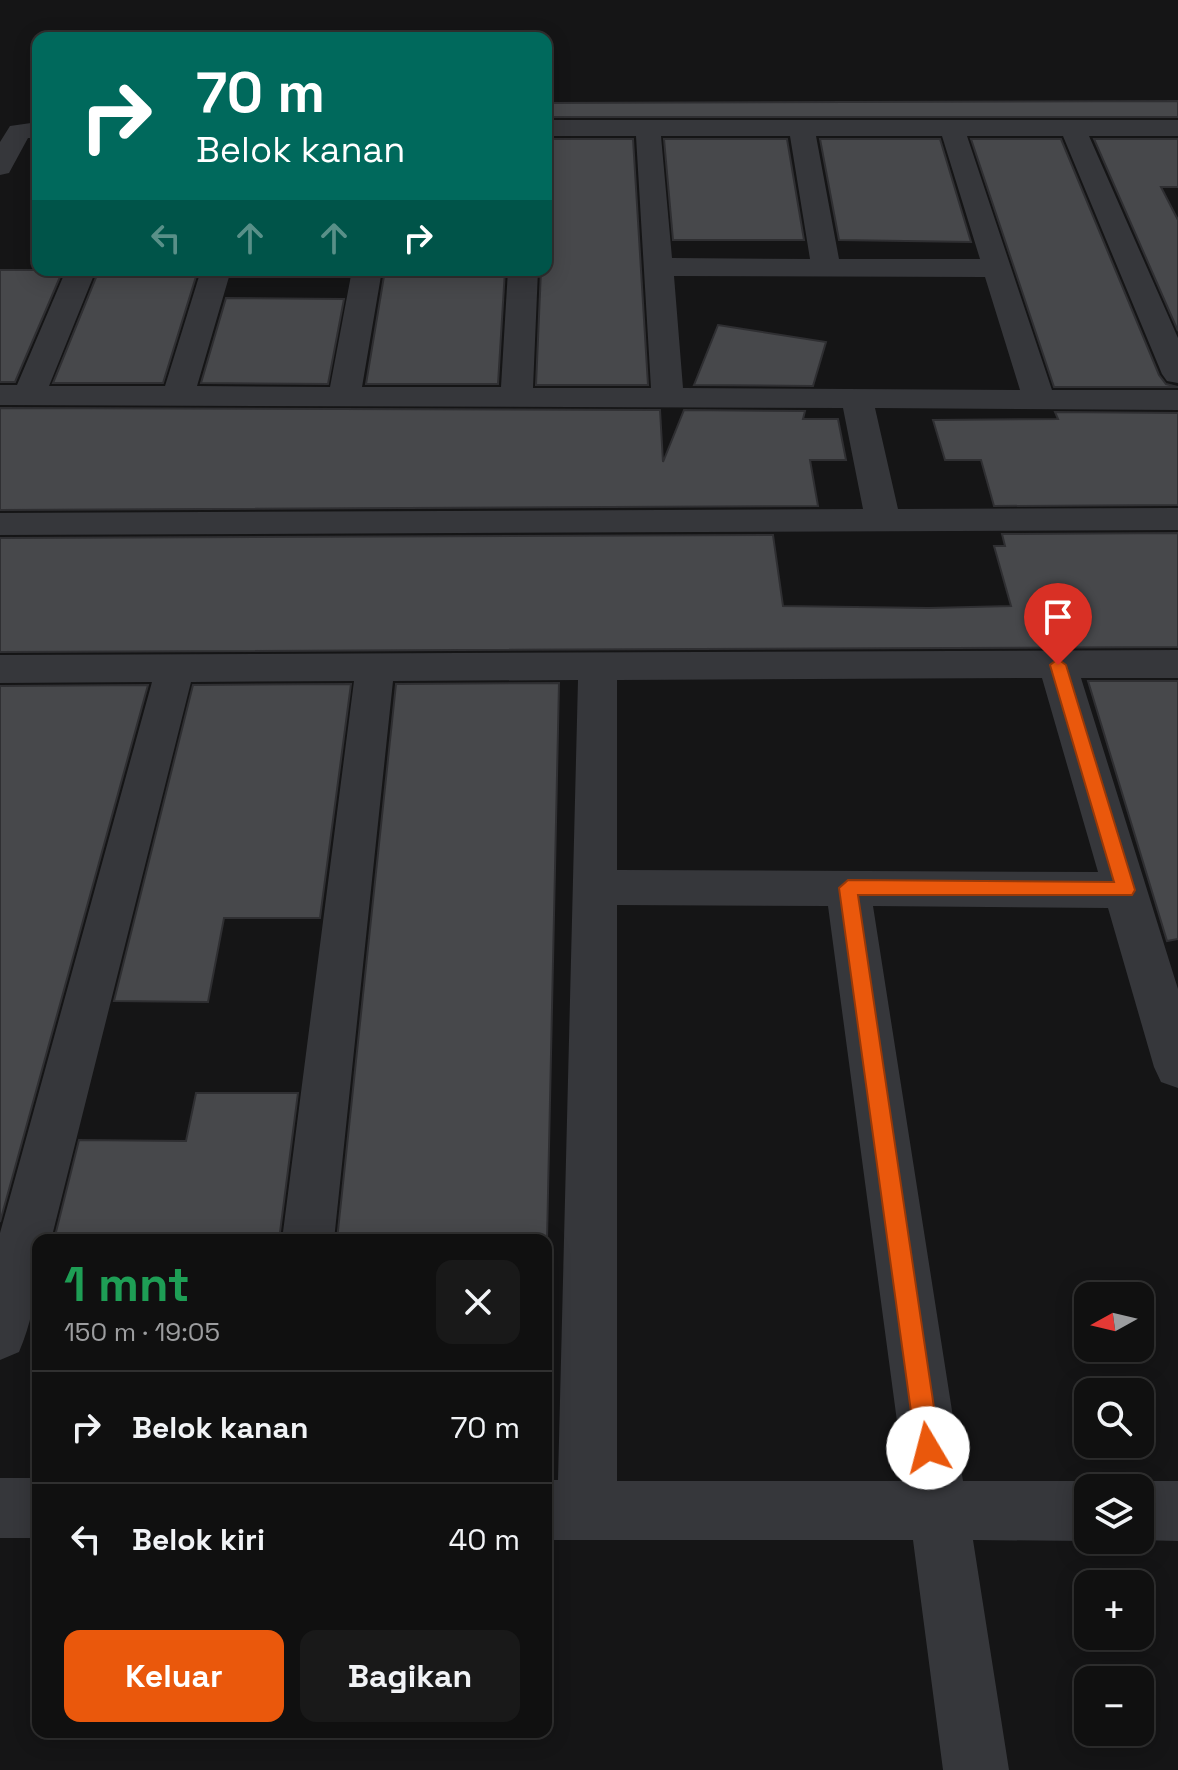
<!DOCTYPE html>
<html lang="id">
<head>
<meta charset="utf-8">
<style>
  :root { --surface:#101010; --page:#191919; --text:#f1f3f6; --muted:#9c9d9f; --line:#303030; --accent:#ea580c }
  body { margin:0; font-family:"Space Grotesk",sans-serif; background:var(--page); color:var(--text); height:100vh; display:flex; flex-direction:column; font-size:30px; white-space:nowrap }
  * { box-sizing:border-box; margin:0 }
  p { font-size:26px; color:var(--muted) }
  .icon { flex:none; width:44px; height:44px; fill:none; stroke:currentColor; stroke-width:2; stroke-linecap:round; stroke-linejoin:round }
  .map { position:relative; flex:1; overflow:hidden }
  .side { position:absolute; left:32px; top:1234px; width:520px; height:504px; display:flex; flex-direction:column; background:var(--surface); border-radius:16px; box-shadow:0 4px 20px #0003,0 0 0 2px var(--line) }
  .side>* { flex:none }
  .hud { position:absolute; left:32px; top:32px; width:520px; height:244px; border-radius:16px; box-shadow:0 4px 20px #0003,0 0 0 2px var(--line); background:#00695c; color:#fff; overflow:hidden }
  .needle { width:52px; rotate:262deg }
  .tools { position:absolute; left:1074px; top:1282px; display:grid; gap:16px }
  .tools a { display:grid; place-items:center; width:80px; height:80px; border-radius:16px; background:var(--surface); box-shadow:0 4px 20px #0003,0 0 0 2px var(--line); font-size:40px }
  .pin { position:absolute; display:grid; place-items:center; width:68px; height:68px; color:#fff; margin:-82px -34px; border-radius:50% 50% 50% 0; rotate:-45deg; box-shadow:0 0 8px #0007 }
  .pin .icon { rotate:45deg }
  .me { position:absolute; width:88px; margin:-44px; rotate:352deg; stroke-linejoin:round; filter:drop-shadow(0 0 6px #0008) }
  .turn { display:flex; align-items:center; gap:28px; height:168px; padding:0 32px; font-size:36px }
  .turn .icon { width:104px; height:104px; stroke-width:2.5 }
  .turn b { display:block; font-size:56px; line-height:68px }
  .lanes { display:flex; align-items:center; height:76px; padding:0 32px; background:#0003; justify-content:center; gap:40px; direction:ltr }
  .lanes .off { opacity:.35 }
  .round { display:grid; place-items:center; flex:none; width:84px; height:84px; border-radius:16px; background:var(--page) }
  .overview { display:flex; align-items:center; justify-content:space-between; height:136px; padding:0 32px }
  h1 { font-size:48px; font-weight:600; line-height:60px; color:#1e9e55 }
  .cta { display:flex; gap:16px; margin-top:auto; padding:16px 32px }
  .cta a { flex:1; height:92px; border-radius:16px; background:var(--accent); color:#fff; font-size:32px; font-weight:600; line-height:92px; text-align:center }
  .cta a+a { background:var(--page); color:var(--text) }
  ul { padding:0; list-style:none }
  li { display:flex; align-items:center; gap:24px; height:112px; padding:0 32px; border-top:2px solid var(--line) }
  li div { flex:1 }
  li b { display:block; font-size:30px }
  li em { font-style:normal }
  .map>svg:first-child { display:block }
</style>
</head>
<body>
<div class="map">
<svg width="1178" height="1770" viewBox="0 0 1178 1770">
  <rect width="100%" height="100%" fill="#151516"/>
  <path fill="#47484b" stroke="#2f2f32" stroke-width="2" d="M1178,101V117H546V103Z
    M546,139H633L648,385H536L541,270H546Z
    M664,139H787L804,240H673Z
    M820,139H940L971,242L839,240Z
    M971,139H1061L1159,375L1166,384L1178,387H1054Z
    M1094,139H1178V187H1161L1178,220V331Z
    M0,270H63L15,382H0Z
    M99,270H198L163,383H53Z
    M385,270H505L498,384H366Z
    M226,298L344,299L328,384L201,383Z
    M718,325L826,342L813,386L694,385Z
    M0,408L660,410L663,462L684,410L805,411L803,419H838L846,460H810L818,506L0,510Z
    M1055,412L1178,413V505L994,506L981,460H945L933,420L1058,419Z
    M1178,533V647L0,652V538L773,535L783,606L929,608L1011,606L994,546H1005L1002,534Z
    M1088,681H1178V939L1167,941Z
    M559,683L547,1240H337L396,684Z
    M351,684L320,918H224L208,1002L114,1001L193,685Z
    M148,685L0,1222V686Z
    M196,1093H298L279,1240H54L79,1140L186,1141Z"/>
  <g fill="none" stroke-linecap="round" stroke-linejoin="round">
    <path fill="#36373b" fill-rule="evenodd" d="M546,120H1178V136H1089L1178,338V383L1167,381L1162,374L1063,136H967L1052,390H1178V410L875,408L898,509L1178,508V530L0,535V513L863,509L843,408L0,405V385H17L66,270H96L49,386H165L201,270H231L197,386L330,387L352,270H382L362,387H501L508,270H538L533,388H651L636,136H546ZM661,136H790L810,259L672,258ZM816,136H942L980,259H839ZM674,276L985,277L1020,390L683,388Z
      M38,122V138H28L9,173L0,175V142L10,126Z
      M1178,650V678H1081L1178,989V1088L1161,1082L1154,1067L1108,908L873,906L963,1481H1088L1104,1488H1088V1541L973,1540L1009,1770H943L913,1540H546V1480H558L578,680L393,681L334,1240H282L354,681L191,682L51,1240H38C38,1280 35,1315 19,1352L0,1360V1233L152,682L0,683V655ZM1042,678L1098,872L617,870V680ZM617,905L828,906L905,1481H617Z
      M0,1478H38V1538H0Z
      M1140,1481H1178V1541L1139,1540L1140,1488H1124Z"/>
  </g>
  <path fill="#ea580c" stroke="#983908" stroke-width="2" d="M1058,659L1066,665L1135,890L1132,895H858L940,1448L936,1457L928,1460L919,1457L916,1448L839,888L848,880L1114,882L1050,665Z"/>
</svg>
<div class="tools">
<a><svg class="needle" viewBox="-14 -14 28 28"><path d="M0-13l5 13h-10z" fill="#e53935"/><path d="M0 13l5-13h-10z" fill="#9c9d9f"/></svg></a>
<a><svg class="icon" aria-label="search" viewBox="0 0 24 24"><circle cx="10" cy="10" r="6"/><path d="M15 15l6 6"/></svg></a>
<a><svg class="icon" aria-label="layers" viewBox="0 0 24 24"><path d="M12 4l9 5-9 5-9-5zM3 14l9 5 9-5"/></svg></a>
<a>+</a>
<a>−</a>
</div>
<div class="pin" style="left:1058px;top:665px;background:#d93025"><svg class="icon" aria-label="arrive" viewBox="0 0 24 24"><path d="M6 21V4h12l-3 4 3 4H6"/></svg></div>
<svg class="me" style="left:928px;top:1448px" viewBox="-20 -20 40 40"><circle r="19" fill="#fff"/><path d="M0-13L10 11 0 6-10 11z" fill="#ea580c"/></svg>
<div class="hud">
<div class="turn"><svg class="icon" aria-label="right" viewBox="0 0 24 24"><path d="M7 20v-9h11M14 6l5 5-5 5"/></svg><div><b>70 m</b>Belok kanan</div></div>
<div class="lanes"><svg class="icon off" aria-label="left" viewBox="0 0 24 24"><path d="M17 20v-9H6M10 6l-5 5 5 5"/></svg><svg class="icon off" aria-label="ahead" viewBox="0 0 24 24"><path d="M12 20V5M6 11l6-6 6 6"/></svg><svg class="icon off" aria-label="ahead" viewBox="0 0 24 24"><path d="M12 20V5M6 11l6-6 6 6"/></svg><svg class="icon" aria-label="right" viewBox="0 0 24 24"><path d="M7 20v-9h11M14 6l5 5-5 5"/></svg></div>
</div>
<section class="side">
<div class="overview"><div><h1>1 mnt</h1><p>150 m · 19:05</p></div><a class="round"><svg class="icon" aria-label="close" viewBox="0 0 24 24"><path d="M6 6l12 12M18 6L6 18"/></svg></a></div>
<ul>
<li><svg class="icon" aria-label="right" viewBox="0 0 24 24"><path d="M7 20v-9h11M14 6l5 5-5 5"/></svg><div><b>Belok kanan</b></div><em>70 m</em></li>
<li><svg class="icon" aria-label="left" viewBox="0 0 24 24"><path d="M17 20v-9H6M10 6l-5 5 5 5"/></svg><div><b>Belok kiri</b></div><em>40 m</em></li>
</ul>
<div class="cta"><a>Keluar</a><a>Bagikan</a></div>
</section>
</div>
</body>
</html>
